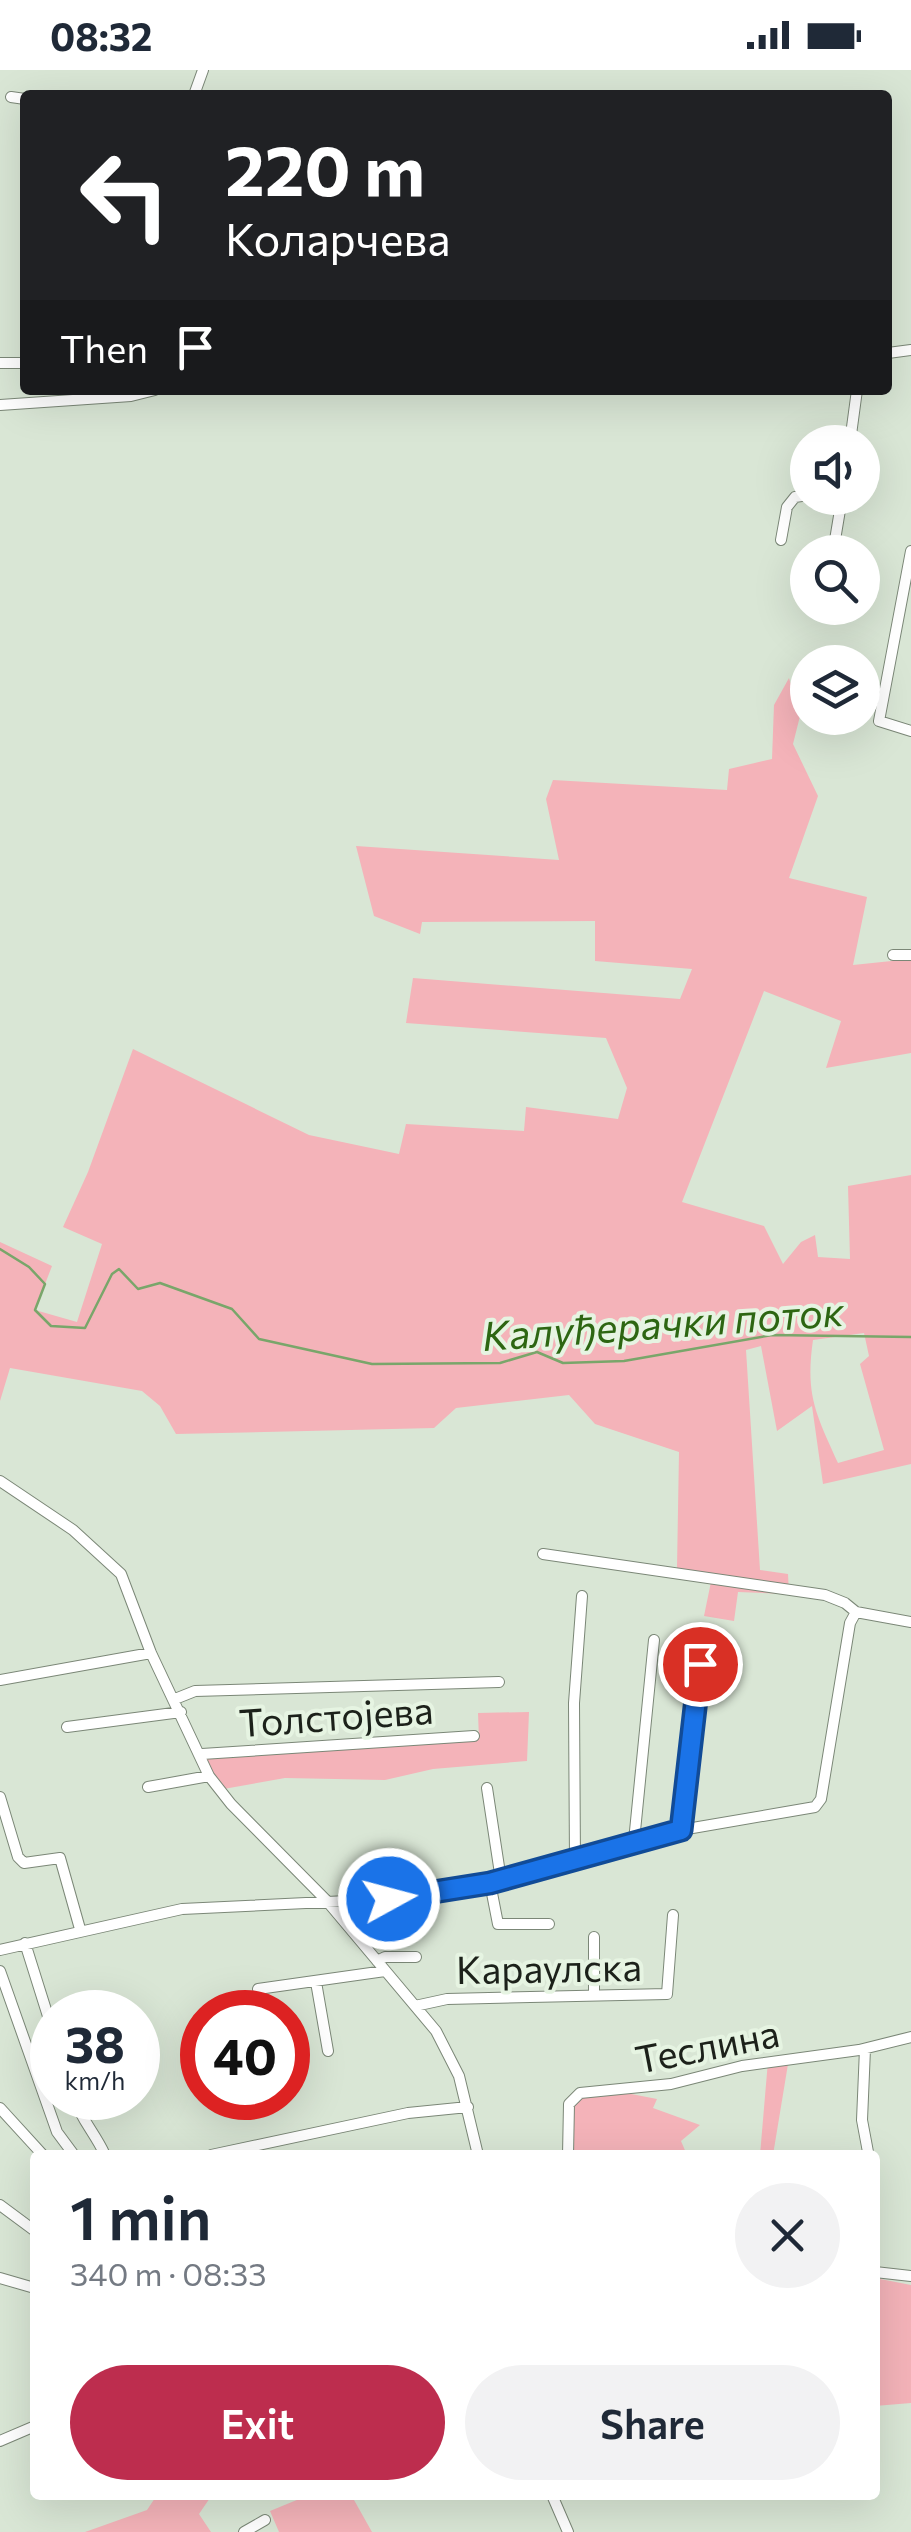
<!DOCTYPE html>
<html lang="en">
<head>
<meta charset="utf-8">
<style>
  :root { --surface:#fff; --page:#f2f2f3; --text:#1f2937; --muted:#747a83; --accent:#bd2d4e }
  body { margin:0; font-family:Commissioner,sans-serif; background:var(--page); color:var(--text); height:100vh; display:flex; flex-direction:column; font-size:38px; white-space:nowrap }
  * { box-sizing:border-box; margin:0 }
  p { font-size:32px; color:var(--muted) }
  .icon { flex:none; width:55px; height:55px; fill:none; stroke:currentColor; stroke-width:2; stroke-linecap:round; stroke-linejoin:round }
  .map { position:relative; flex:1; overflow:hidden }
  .details { position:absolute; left:30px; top:2080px; width:850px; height:350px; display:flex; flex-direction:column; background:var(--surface); border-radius:10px; box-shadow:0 10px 40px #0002 }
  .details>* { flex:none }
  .banner { position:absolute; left:20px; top:20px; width:872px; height:305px; border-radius:10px; box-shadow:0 10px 40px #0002; background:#202124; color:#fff; overflow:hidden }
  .fabs { position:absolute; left:790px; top:355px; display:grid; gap:20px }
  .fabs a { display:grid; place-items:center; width:90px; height:90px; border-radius:50%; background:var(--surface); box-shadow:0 10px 40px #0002; font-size:50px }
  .speed { position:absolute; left:30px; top:1920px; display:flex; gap:20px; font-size:50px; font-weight:700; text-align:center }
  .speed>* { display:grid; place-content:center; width:130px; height:130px; border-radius:50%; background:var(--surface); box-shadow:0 10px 40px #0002; line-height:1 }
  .speed small { font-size:25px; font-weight:400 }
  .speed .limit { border:15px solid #d22; background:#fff; color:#111 }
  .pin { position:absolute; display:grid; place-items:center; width:85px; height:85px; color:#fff; margin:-42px; border:5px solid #fff; border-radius:50%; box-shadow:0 2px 10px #0007 }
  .me { position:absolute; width:110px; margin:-55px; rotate:83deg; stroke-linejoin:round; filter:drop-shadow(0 0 8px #0008) }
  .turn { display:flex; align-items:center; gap:35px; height:210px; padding:0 40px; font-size:45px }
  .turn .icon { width:130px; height:130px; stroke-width:2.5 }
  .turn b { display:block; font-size:70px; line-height:85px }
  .then { display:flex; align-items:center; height:95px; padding:0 40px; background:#0003; gap:20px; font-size:38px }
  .round { display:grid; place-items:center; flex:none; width:105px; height:105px; border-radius:52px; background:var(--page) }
  .headline { display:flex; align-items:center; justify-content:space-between; height:170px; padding:0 40px }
  h1 { font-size:60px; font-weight:600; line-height:75px }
  .primary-button { display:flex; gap:20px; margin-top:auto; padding:20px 40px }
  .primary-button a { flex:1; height:115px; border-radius:60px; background:var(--accent); color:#fff; font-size:40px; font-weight:600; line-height:115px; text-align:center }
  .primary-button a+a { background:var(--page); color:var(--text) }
  .status { display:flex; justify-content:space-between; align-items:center; height:70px; padding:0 50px; background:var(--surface); direction:ltr }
  .status svg { height:28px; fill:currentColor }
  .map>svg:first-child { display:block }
</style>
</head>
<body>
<div class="status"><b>08:32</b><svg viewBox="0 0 49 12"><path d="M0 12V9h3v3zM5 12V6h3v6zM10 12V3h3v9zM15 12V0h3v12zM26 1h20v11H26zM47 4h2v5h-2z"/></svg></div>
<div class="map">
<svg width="911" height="2462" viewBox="0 0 911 2462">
  <rect width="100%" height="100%" fill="#d9e6d5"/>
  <path fill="#f4b3b9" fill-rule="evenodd" d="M789,608L800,646L793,674L818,726L789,808L867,827L853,895L911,889V983L826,998L841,951L764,921L682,1132L764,1156L783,1194L801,1172L815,1165L818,1187L850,1189L848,1116L911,1105V1394L823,1414L812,1336L777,1361L761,1276L746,1280L760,1500L788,1504L789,1524L738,1522L734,1551L704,1546L712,1507L677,1498L679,1382L595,1354L569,1325L456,1338L434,1358L176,1364L160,1336L142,1321L10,1298L0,1331V1172L52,1196L35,1240L77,1252L102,1174L63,1157L88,1102L133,979L309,1065L399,1084L406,1054L524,1061L526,1037L618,1049L627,1018L606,968L406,953L413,908L680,929L692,899L595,891V851L422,852L420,864L374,846L356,776L559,790L546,729L553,710L727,720L729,699L772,689L774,635ZM864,1263L869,1286L860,1294L884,1380L838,1393C816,1344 805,1325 813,1270Z
    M529,1642L527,1691L433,1699L385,1710L285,1708L218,1720L202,1684L479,1669L478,1643Z
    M789,1988L773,2085H760L768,1991Z
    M621,2022L657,2029L653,2038L700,2055L681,2071L687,2085H570L574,2026Z
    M875,2208L911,2215V2333L875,2336Z
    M157,2425H212L199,2444L211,2462H85L147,2440Z
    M309,2425H364L354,2430L372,2462H279L270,2441Z"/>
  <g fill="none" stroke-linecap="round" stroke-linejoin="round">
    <path stroke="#79a66a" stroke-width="2.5" d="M0,1179L29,1197L45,1214L35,1240L51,1256L85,1258L112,1204L119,1199L138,1219L160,1213L232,1239L259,1269L372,1294L500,1293L537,1282L563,1293L624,1291L772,1265L911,1267"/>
    <defs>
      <path id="minor" d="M194,25L203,0
        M11,27L25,29
        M888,283L911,280
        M0,293H25
        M0,335L131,326L155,320
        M850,372L857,320
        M781,470L787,437L795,427L808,425
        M911,481L879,651L911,661
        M833,482L842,428
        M893,885H911
        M0,1411L73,1460L121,1504L151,1583L209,1706L231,1734L326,1830L436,1961L459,2006L478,2085
        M543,1484L825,1525L845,1533L856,1542L911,1552
        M0,1610L151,1583
        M175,1629L195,1621L499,1612
        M67,1657L181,1642
        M202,1684L474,1666
        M148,1717L209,1706
        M487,1718L501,1810
        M0,1727L18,1787L24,1793L60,1788L80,1859
        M681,1760L700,1594
        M634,1771L654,1570
        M575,1792L574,1633L582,1526
        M490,1813L498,1854H549
        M25,1873L52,1959
        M0,1880L182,1839L389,1829L463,1818L547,1800L681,1760L815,1737L821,1729L850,1553L856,1542
        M377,1891L385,1887H416
        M0,1901L57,2062L74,2085
        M316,1912L328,1981
        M258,1919L385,1901
        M594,1925V1867
        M415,1936L447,1929L667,1924L673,1845
        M865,1979L862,2050L868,2082
        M74,2028C82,2051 95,2063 105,2085
        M0,2038L43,2085
        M211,2085L408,2043L468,2037
        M568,2085L569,2034L580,2023L671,2014L742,1996L859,1980L911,1967
        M0,2135L35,2161
        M875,2202L911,2206
        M0,2208L31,2217
        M0,2371L35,2356
        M552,2425L568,2462
        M244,2462L265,2450"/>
    </defs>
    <use href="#minor" stroke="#7b8777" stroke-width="12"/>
    <use href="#minor" stroke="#fff" stroke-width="10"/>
  </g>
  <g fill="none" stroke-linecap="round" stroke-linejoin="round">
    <defs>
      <path id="route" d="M389,1829L490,1813L681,1760L700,1594"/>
    </defs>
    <use href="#route" stroke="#114b97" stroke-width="25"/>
    <use href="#route" stroke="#1a73e8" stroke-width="18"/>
  </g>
  <g text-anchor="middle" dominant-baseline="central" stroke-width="8" stroke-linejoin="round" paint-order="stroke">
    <g font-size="38" fill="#1c211a" stroke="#e6f4e2">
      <text transform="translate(336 1645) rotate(-4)">Толстојева</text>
      <text transform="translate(549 1897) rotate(-1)">Караулска</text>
      <text transform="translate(707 1975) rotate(-11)">Теслина</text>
    </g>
    <g font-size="40" font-style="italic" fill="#2d6612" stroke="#e6f4e2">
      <text transform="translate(663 1252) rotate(-4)">Калуђерачки поток</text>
    </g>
  </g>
</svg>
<div class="fabs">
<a><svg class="icon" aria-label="sound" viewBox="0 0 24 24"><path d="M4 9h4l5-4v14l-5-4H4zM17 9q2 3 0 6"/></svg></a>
<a><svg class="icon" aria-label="search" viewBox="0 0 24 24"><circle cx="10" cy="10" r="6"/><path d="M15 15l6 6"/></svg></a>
<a><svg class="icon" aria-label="layers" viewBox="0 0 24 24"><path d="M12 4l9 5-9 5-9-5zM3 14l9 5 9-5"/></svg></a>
</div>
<div class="speed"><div>38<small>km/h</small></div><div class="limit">40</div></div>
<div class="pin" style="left:700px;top:1594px;background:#d93025"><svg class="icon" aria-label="arrive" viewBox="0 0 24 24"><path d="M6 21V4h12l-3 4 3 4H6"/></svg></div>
<svg class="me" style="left:389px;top:1829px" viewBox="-20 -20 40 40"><circle r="17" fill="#1a73e8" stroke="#fff" stroke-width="3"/><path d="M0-11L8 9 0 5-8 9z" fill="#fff"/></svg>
<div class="banner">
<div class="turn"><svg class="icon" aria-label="left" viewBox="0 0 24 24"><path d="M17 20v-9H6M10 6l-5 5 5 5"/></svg><div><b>220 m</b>Коларчева</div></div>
<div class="then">Then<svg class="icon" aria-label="arrive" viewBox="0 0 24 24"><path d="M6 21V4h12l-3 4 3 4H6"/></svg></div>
</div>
<section class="details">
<div class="headline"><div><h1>1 min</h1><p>340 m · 08:33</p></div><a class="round"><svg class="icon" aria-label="close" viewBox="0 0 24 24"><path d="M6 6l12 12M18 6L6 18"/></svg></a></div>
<div class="primary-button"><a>Exit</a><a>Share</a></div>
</section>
</div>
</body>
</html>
